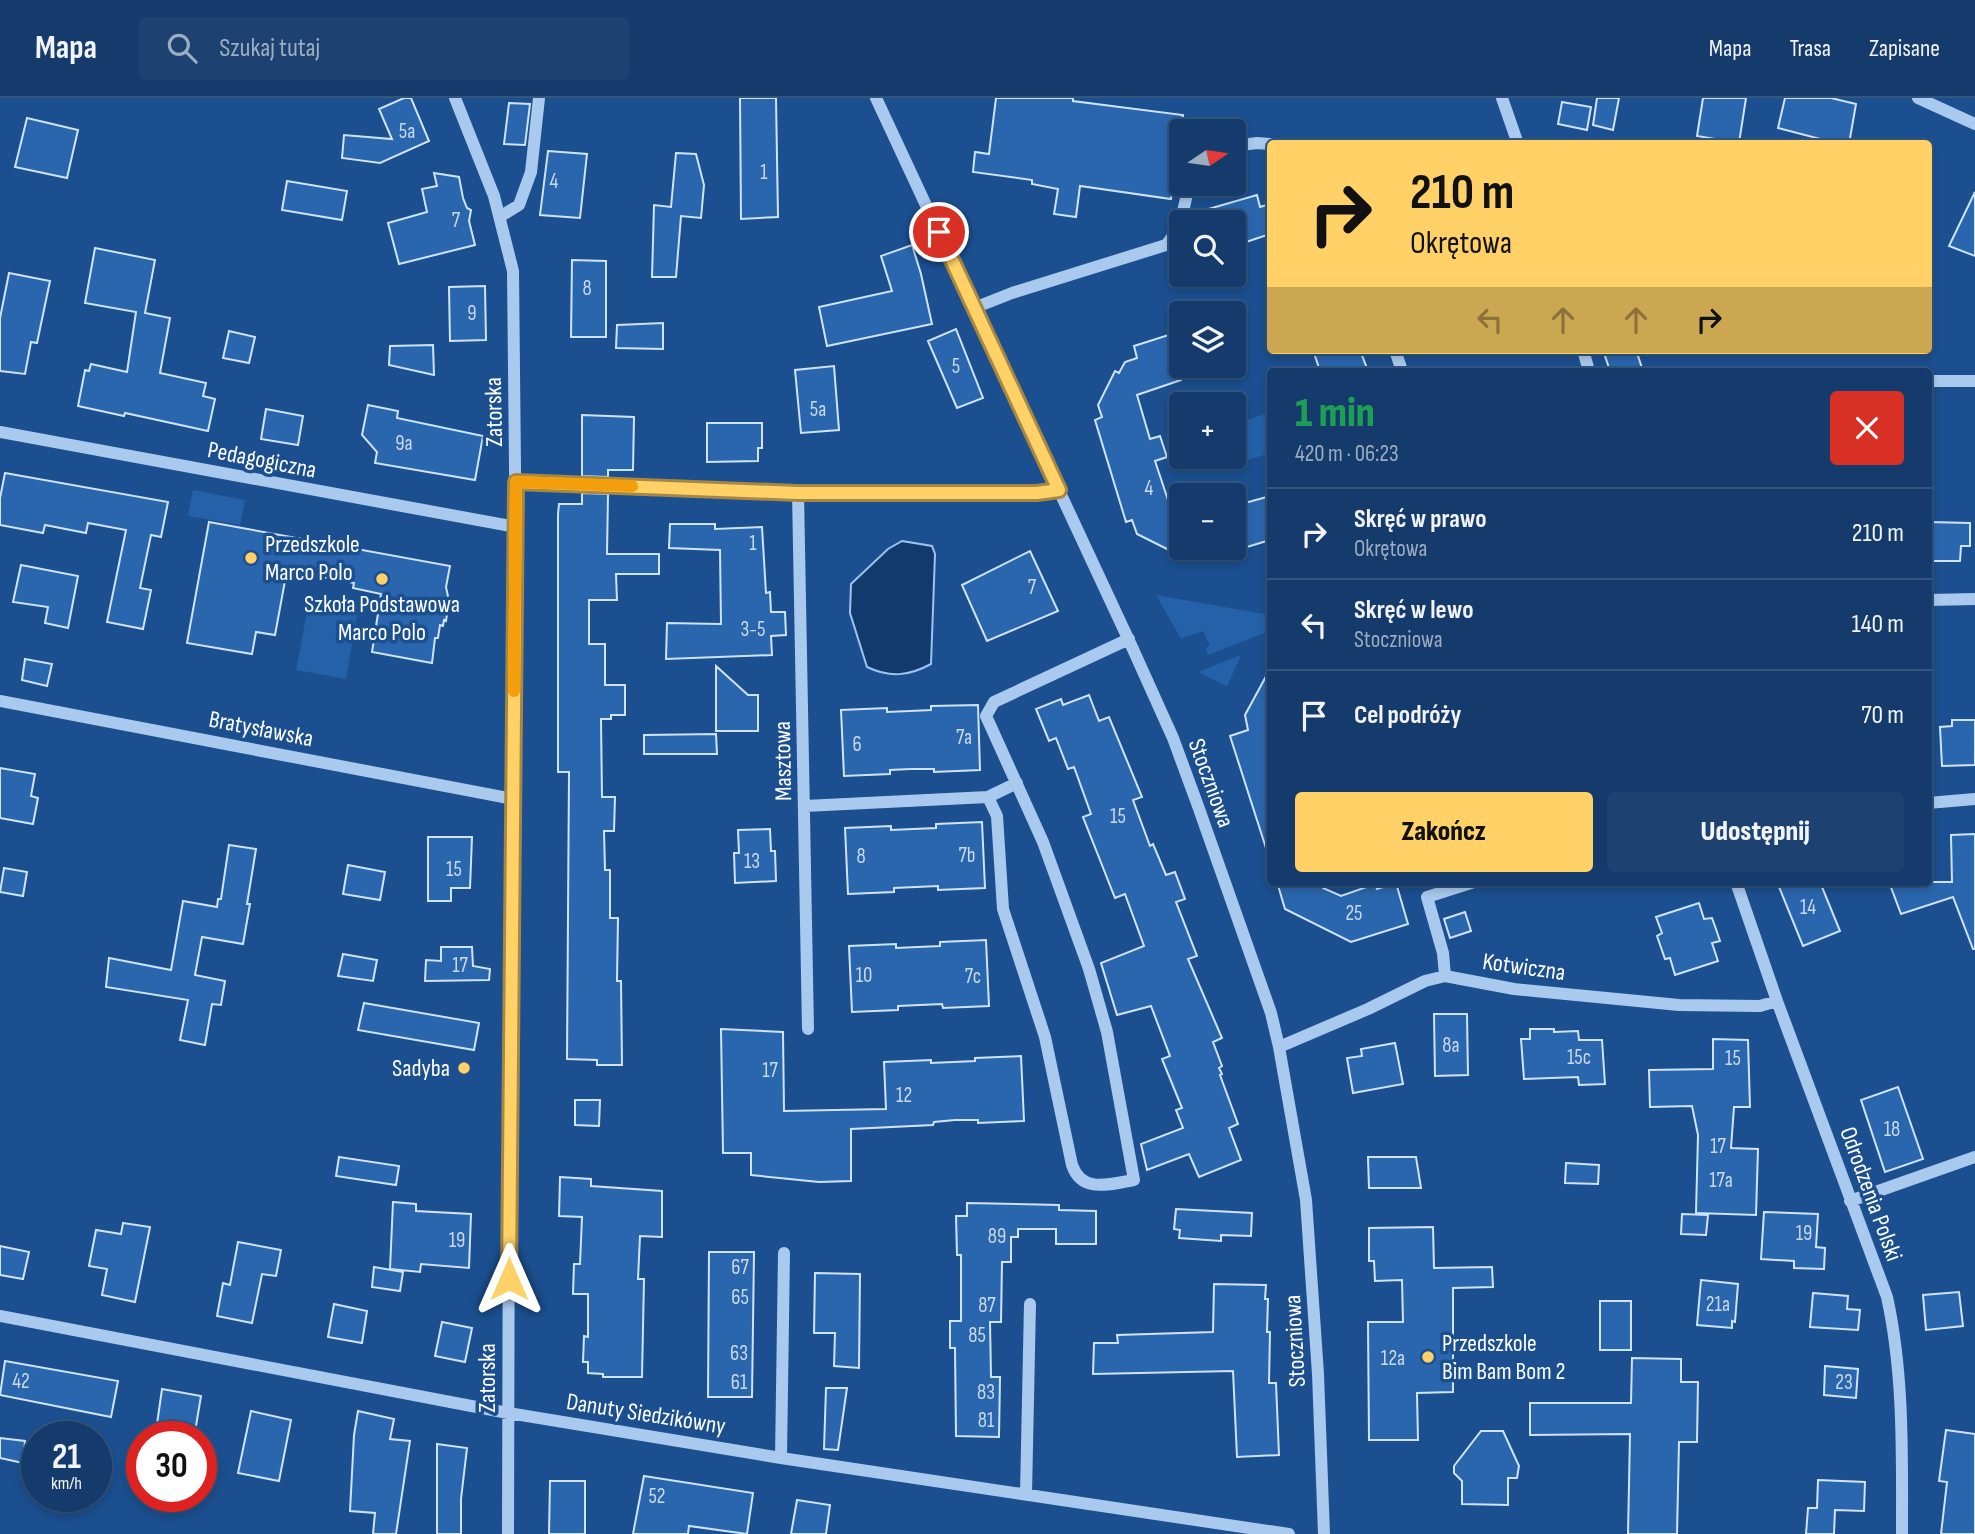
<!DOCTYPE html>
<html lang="pl">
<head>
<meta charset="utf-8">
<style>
  :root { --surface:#143b6b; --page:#1d4271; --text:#f1f3f6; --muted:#9dadc1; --line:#33557e; --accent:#ffd166 }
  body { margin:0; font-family:"Sofia Sans Condensed",sans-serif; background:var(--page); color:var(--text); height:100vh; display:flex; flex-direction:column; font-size:26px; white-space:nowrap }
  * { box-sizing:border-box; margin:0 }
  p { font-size:23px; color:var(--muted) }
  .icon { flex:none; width:38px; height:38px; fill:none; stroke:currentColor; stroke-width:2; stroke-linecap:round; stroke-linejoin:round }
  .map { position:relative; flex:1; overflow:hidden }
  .details { position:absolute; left:1267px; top:270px; width:665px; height:518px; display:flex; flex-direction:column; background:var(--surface); border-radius:7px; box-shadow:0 4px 10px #0003,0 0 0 2px var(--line) }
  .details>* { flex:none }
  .hud { position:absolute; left:1267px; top:42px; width:665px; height:214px; border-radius:7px; box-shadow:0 4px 10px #0003,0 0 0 2px var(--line); background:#ffd166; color:#111; overflow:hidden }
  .needle { width:46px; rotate:77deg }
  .buttons { position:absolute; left:1169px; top:21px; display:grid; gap:14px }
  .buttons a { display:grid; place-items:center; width:77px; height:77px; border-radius:7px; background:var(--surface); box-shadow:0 4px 10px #0003,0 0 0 2px var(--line); font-size:35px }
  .speed { position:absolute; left:21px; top:1323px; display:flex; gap:14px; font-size:35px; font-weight:700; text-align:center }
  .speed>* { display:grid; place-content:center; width:91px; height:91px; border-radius:50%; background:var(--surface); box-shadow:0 4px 10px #0003,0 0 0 2px var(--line); line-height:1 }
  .speed small { font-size:18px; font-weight:400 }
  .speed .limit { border:10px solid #d22; background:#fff; color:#111 }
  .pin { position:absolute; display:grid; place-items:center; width:60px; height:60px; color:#fff; margin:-30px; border:4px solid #fff; border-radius:50%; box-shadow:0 2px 7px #0007 }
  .me { position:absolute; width:77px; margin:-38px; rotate:0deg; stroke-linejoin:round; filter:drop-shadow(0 0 5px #0008) }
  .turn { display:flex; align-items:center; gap:24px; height:147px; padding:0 28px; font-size:32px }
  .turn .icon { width:91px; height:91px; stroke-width:2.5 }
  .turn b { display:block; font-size:49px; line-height:60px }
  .lanes { display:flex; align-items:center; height:66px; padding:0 28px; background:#0003; justify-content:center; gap:35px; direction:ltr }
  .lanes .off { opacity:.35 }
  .round { display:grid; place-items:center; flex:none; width:74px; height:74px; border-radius:7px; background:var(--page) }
  .headline { display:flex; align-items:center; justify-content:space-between; height:119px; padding:0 28px }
  h1 { font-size:42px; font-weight:800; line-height:52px; color:#1e9e55 }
  .cta { display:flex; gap:14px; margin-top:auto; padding:14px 28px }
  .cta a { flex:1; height:80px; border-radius:7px; background:var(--accent); color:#111; font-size:28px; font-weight:800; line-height:80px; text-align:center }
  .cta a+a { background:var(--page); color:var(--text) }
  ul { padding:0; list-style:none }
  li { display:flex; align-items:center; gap:21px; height:91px; padding:0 28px; border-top:2px solid var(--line) }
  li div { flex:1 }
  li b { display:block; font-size:26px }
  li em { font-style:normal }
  header { display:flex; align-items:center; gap:42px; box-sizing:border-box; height:98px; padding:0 35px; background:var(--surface); border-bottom:2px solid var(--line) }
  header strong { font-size:33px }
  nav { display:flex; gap:38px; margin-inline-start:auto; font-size:24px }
  .search { width:490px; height:63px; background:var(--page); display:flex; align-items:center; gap:18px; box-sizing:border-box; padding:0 24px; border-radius:7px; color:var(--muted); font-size:26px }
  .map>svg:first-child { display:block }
</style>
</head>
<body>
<header>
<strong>Mapa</strong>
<div class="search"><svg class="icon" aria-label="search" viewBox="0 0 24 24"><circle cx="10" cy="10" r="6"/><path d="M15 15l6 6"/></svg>Szukaj tutaj</div>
<nav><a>Mapa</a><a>Trasa</a><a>Zapisane</a></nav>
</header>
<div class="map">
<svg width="1975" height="1436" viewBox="0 0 1975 1436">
  <rect width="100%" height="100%" fill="#1b4f8f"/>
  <path fill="#2461a8" d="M1265,316L1270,333V355L1239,365L1234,348V326Z
    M193,392L245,402L240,427L188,418Z
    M1156,497L1270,517V533L1208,557L1205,550L1210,548L1203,533L1181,541Z
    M308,508L357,517L346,581L296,572Z
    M1241,557L1227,589L1198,574Z"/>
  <path fill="#123a6d" stroke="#9cc4f0" stroke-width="2" d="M902,443L932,448L935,456L931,566C909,578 890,580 867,569L850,515L851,486L888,451Z"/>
  <path fill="#2a66ad" stroke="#cfe3fa" stroke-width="2" d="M404,0H411L429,43L380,65L342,60L344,37L392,41L379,11Z
    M740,0H776L778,119L741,121Z
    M996,0H1073V3L1183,17L1171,101L1080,88L1076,119L1054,116L1058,91L1032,86V82L973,74L975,54L989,56Z
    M1597,0H1619L1613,32L1593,27Z
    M1703,0H1746L1739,45L1697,38Z
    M1785,0H1831L1856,6L1849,46H1828V43L1778,30Z
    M1562,4L1591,9L1587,32L1558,26Z
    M509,5L530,6L525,47L504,46Z
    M27,20L78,32L67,80L15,69Z
    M548,53L587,56L580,120L540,117Z
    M676,55L696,56L704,87L701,120L681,118L676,179H652L654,107L671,109Z
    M434,75L459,79L463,100L467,110L471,112L469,123L475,147L399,166L388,125L427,114L422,91L437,88Z
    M287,83L347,93L342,122L282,112Z
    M1975,94V158L1949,148Z
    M1257,97L1260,109L1270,106V136L1234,148V124H1189L1191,116Z
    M912,147L921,176L932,226L827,248L819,209L892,193L881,158Z
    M95,150L155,162L145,215L170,220L160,275L206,285L203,298L215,301L208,333L125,315L124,318L78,308L85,272L89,273L91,266L127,274L136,214L85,205Z
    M572,162L606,163V239H571Z
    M9,175L50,183L37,245L31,244L25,276L0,273V220Z
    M485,188L486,242L450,243L449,189Z
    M663,225V251L616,250L617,227Z
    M956,231L983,300L957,310L928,243Z
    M229,233L255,239L249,265L223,260Z
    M1181,233V282L1137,297L1150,341L1160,338L1167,359L1155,363L1171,411L1181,416V454L1172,450L1171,453L1137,436L1132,422L1126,424L1095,322L1102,319L1098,307L1115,273L1119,275L1125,264L1137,260L1134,248Z
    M433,247L434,277L389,267L390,248Z
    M1313,252H1360L1368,273H1320Z
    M1603,252H1636L1643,273H1610Z
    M834,268L839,332L801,335L795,272Z
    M368,307L398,313L397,320L483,338L475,382L375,365L377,354L362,337Z
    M266,311L303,318L298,347L261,341Z
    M582,317L634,319L633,372H608V379L582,378Z
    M707,325H762V350H758V363L707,364Z
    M5,375L168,404L161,439L151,437L140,490L151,492L143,531L107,524L126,432L88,425L86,435L45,427L43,435L0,427V400Z
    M582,395L608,396L607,456H659V476H616L617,502H589V546H605V587H625V617H611V621H601L602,699H615L614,733H604L605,772H610V820H618L617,883H621L622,967H597V962L567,961L569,674H558V416L559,406H582Z
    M1270,398V442L1234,453V408Z
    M209,424L450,468L446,489L449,503L446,523L444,522L443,528L440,527L438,540H435L432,565L372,554L381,496L353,490L354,485L287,472L275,537L256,534L252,556L187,545Z
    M1928,424L1970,425V448H1961L1960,463H1928Z
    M670,426H715V431L762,429L766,495L770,494L771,514H785L786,537L771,538L772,557L666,561L667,525L721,526L720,452L669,450Z
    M1030,453L1058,513L987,543L962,487Z
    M21,467L78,478L68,530L45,525L48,509L13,504Z
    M25,561L52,566L47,588L22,582Z
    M716,568L748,597H758V633H716Z
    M1270,571V750H1266L1230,638L1248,632L1245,617Z
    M1089,597L1099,623L1109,619L1142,699L1133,702L1150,748L1153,746L1166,777L1175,774L1185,801L1176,804L1197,858L1188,861L1222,940L1213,944L1222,968L1219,970L1222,976L1220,977L1238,1026L1229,1030L1241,1062L1199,1079L1189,1056L1147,1072L1141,1046L1183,1030L1176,1012L1182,1010L1162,961L1170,958L1151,908L1117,917L1101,865L1144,848L1125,796L1115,800L1083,719L1091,716L1074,669L1068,671L1056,640L1049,643L1036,611L1061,601L1063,607Z
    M978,607L980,672L934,674V671H911L890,672V676L844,678L841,612L887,610V614L910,613L931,612V608Z
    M1952,622H1975V667L1942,668L1940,629L1952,628Z
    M716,636L717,656H644V637Z
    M0,670L35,676L31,698L38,700L33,726L0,720Z
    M982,724L985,790L938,792V788L894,790V794L848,796L845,730L891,728V732L936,730V726Z
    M770,731L771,753H775L776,783L735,785L734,755H739L738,732Z
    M1975,736V851H1973L1953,799L1901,816L1889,784H1952L1951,737Z
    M428,739H472L470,790H451V803H428Z
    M229,747L256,751L247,806H250L243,846L202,839L195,877L225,883L221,907L212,906L205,947L180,942L188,902L106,889L109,860L171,872L183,803L217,809L218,801H221Z
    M348,767L385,774L380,802L343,796Z
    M4,770L27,774L23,798L0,794Z
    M1277,784H1321L1323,790L1341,798L1375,786L1377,791L1396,785L1408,826L1351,844L1285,811Z
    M1777,784H1820L1840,833L1803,848Z
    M1699,805L1704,821L1712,820L1716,831L1720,843L1712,845L1718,863L1675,877L1670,860L1665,861L1657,838L1662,835L1656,819Z
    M1465,814L1471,833L1450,840L1444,821Z
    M986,842L989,908L943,910L942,906L898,908V912L852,914L849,848L896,846V850L940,848V844Z
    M441,849H472L473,868L490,871L489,882L425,883L426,862L441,863Z
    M343,856L377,862L373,883L338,878Z
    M364,905L479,925L474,952L358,932Z
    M1434,916H1467L1468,977L1435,978Z
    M721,931L783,934L784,1013L886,1011L884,964L931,962V965L975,963V960L1021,958L1024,1023L978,1025V1022H955L934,1024L933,1027L851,1031V1083L819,1084L751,1077V1055H723Z
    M1530,931H1554V934L1578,933L1579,942H1602L1605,986L1579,987L1578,979L1524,981L1521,941H1530Z
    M1713,941L1748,942L1750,1009H1734L1731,1050L1758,1051L1756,1117L1696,1115L1698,1037L1692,1008L1650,1009L1649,972L1713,971Z
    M1395,945L1403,986L1353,995L1347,960L1362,958L1361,951Z
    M1898,989L1923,1061L1885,1074L1861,1002Z
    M575,1002H600L599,1028L575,1027Z
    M339,1059L399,1068L396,1087L336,1078Z
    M1368,1059H1416L1421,1090H1369Z
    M1566,1065L1599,1067L1598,1086L1565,1085Z
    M560,1079L591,1081V1088L662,1093V1139L640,1138L638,1181H644L642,1279H603V1276L588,1275V1264H583L584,1238L588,1239V1196H573L574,1166H580L582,1119L559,1118Z
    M393,1104L416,1106V1113L471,1116L469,1170L421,1166L420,1174L390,1171Z
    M967,1105L1059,1107V1112L1096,1113V1146H1056V1131H1018V1139H1011V1164H1002L1001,1224H990L991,1279H1000L999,1339L956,1338L955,1250H950V1223H961V1157H957L956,1118H967Z
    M1176,1111L1252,1115L1251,1138L1221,1137V1143L1179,1140L1180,1132L1174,1131Z
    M1764,1114L1818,1116L1816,1149L1825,1150L1824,1171L1794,1170V1163L1761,1161Z
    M1682,1116L1708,1117L1706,1137L1681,1136Z
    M123,1125L150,1129L135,1204L102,1197L107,1171L89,1168L96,1132L121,1136Z
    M1433,1129L1434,1170L1492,1169L1493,1189L1453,1190V1294L1417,1295L1418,1342H1369L1368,1224H1403L1402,1182L1375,1183L1374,1163H1369V1130Z
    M238,1144L281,1152L276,1178L262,1176L252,1225L217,1218L223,1185L230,1187Z
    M0,1148L29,1154L23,1181L0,1177Z
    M709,1154H754L752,1299H708Z
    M374,1169L403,1174L400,1193L372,1189Z
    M815,1175L860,1176L859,1270L834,1268L835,1235H814Z
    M1701,1182L1738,1186L1735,1224L1732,1223V1230L1697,1227Z
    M1214,1186L1266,1187L1265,1201H1268L1267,1234H1270L1269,1285H1276L1279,1357L1237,1359L1233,1273L1093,1276L1094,1245H1118L1117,1237L1213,1234Z
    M1959,1194L1963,1228L1926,1232L1923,1197Z
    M1813,1195L1848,1198L1847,1211L1860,1212L1858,1232L1810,1229Z
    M1600,1203H1631V1252H1600Z
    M334,1206L367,1213L362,1245L328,1239Z
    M442,1224L472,1230L465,1264L435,1258Z
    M1632,1260L1681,1261V1284H1698L1697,1344H1679L1677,1436H1628L1630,1336L1530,1337V1305H1631Z
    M5,1263L118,1283L111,1319L0,1297Z
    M1825,1268L1858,1271L1856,1300L1824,1297Z
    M826,1290H847L838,1352L824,1351Z
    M162,1291L201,1298L195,1334L157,1326Z
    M251,1313L291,1322L279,1383L238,1375Z
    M358,1313L394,1321L390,1341L410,1343L396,1436H373L375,1415L350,1413L354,1337Z
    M1946,1332L1975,1336V1436H1941L1947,1384L1939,1383Z
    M1481,1333H1503L1519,1368L1517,1380H1508V1407L1462,1406V1383L1454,1375V1368Z
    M0,1340L25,1343L23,1365L0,1360Z
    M437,1346L467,1350L461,1401V1436H437Z
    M644,1378L753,1395L747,1436L689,1428L688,1436H633Z
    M1818,1382L1865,1384L1864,1413L1835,1412L1834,1436H1806L1808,1410H1817Z
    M550,1383H585V1436H549Z
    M797,1402L830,1407L826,1436H791Z"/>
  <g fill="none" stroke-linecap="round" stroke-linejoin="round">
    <path stroke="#a9c9ee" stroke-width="12" d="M455,0L494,98L513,173L516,466L509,1046L508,1436
      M876,0L1132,549L1173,640L1198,708L1271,915L1279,949L1306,1102L1318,1276L1324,1436
      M1502,0L1518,46
      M1918,0L1975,26
      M1234,48L1257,45L1270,46
      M501,118L519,107L531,74L539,0
      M974,210L1012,195L1166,147C1182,129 1184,109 1189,86
      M1395,252L1402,273
      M1583,252L1589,273
      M1928,283H1975
      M0,334L516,429
      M516,384L798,395H1037L1059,392
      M798,395L808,931
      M1928,502L1975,501
      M0,603L513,701
      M1017,685L988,699L997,718L1003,811L1045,939L1072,1067C1082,1096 1110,1086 1134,1082L1107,934L1089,871L1043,744L986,618L994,604L1129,541
      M1928,705L1975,701
      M805,708L988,699
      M1736,784L1777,903L1887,1199C1904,1276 1902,1357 1902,1436
      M1445,878L1443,855L1427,799L1474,784
      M1279,949L1368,911L1425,883L1445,878L1514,891L1679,907L1760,908L1777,903
      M1850,1103L1975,1059
      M0,1218L508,1315L781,1360L1289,1436
      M781,1360L784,1155
      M1026,1396L1030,1206"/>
  </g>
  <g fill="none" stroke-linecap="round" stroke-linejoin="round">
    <defs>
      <path id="route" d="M509,1181L516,384L798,395H1037L1059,392L939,134"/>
    </defs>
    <use href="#route" stroke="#a68842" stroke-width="18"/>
    <use href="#route" stroke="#ffd166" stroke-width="12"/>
    <path stroke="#f59e0b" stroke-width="12" d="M514,593L516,384L632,388"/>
  </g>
  <g fill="#ffd166" stroke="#1b4f8f" stroke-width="2.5">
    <circle cx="251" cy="460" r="7"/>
    <circle cx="382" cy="481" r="7"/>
    <circle cx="464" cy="970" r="7"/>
    <circle cx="1428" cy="1259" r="7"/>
  </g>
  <g text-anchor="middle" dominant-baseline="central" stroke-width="7" stroke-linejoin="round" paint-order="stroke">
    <g font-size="21" fill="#cad9ea">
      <text x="407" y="33">5a</text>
      <text x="764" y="74">1</text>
      <text x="554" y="83">4</text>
      <text x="456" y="122">7</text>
      <text x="587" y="190">8</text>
      <text x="472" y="215">9</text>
      <text x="956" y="268">5</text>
      <text x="818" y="311">5a</text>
      <text x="404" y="345">9a</text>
      <text x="1149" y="390">4</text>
      <text x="753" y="445">1</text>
      <text x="1032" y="489">7</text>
      <text x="753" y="531">3-5</text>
      <text x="964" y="639">7a</text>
      <text x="857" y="646">6</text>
      <text x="1118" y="718">15</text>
      <text x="967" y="757">7b</text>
      <text x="861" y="758">8</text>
      <text x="752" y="763">13</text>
      <text x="454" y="771">15</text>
      <text x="1808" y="809">14</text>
      <text x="1354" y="815">25</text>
      <text x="460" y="867">17</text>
      <text x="864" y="877">10</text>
      <text x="973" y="878">7c</text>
      <text x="1451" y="947">8a</text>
      <text x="1579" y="959">15c</text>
      <text x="1733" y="960">15</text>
      <text x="770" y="972">17</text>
      <text x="904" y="997">12</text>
      <text x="1892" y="1031">18</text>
      <text x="1718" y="1048">17</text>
      <text x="1721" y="1082">17a</text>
      <text x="1804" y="1135">19</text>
      <text x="997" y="1138">89</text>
      <text x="457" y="1142">19</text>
      <text x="740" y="1169">67</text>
      <text x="740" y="1199">65</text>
      <text x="1718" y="1206">21a</text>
      <text x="987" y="1207">87</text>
      <text x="977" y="1237">85</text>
      <text x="739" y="1255">63</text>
      <text x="1393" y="1260">12a</text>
      <text x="21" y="1283">42</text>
      <text x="739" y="1284">61</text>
      <text x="1844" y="1284">23</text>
      <text x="986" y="1294">83</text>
      <text x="986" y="1322">81</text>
      <text x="657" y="1398">52</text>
    </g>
    <g font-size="24" fill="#fff" stroke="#1b4f8f">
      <text transform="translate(494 314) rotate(-91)">Zatorska</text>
      <text transform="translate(262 362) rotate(11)">Pedagogiczna</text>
      <text transform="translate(261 631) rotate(11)">Bratysławska</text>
      <text transform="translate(783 663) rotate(-91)">Masztowa</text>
      <text transform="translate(1211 685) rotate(70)">Stoczniowa</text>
      <text transform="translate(1524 869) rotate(8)">Kotwiczna</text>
      <text transform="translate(1871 1096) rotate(70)">Odrodzenia Polski</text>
      <text transform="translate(1295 1243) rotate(-93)">Stoczniowa</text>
      <text transform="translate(487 1280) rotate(-90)">Zatorska</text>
      <text transform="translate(646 1316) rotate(9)">Danuty Siedzikówny</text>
    </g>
    <g font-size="24" fill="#fff" stroke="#1b4f8f" text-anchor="start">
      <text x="265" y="446">Przedszkole<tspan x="265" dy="28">Marco Polo</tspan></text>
      <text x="382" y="506" text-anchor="middle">Szkoła Podstawowa<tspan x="382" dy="28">Marco Polo</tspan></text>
      <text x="450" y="970" text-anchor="end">Sadyba</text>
      <text x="1442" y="1245">Przedszkole<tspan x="1442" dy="28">Bim Bam Bom 2</tspan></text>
    </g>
  </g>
</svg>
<div class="buttons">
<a><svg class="needle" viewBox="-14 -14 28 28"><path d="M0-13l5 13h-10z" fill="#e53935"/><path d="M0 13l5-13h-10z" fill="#9dadc1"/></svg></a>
<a><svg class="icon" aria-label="search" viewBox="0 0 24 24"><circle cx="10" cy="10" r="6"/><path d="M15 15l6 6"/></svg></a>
<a><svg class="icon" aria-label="layers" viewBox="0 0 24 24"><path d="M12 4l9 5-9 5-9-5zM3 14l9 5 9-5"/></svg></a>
<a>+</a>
<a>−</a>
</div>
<div class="speed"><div>21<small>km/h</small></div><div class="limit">30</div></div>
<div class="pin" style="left:939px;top:134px;background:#d93025"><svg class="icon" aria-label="arrive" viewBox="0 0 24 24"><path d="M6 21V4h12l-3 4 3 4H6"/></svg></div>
<svg class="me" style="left:509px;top:1181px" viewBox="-20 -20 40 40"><path d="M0-17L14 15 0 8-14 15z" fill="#ffd166" stroke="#fff" stroke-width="4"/></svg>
<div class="hud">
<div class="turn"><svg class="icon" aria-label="right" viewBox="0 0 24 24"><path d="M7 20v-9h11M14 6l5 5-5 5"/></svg><div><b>210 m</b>Okrętowa</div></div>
<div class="lanes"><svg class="icon off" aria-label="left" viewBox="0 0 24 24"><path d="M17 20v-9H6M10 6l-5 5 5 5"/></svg><svg class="icon off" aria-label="ahead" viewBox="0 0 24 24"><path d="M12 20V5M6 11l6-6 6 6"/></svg><svg class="icon off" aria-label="ahead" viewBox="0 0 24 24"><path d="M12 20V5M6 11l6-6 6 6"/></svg><svg class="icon" aria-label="right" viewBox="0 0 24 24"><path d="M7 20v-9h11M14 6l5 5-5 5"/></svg></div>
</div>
<section class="details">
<div class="headline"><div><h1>1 min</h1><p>420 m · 06:23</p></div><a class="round" style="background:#d93025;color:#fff"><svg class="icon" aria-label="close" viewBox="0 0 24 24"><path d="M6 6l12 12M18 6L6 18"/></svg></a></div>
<ul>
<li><svg class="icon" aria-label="right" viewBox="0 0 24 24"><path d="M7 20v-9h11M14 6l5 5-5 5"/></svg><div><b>Skręć w prawo</b><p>Okrętowa</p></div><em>210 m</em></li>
<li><svg class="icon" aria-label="left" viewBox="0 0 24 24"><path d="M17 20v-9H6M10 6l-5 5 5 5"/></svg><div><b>Skręć w lewo</b><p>Stoczniowa</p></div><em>140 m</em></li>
<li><svg class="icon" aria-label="arrive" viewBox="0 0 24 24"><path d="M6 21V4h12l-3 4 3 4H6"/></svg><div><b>Cel podróży</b></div><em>70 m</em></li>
</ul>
<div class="cta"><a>Zakończ</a><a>Udostępnij</a></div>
</section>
</div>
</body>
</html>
